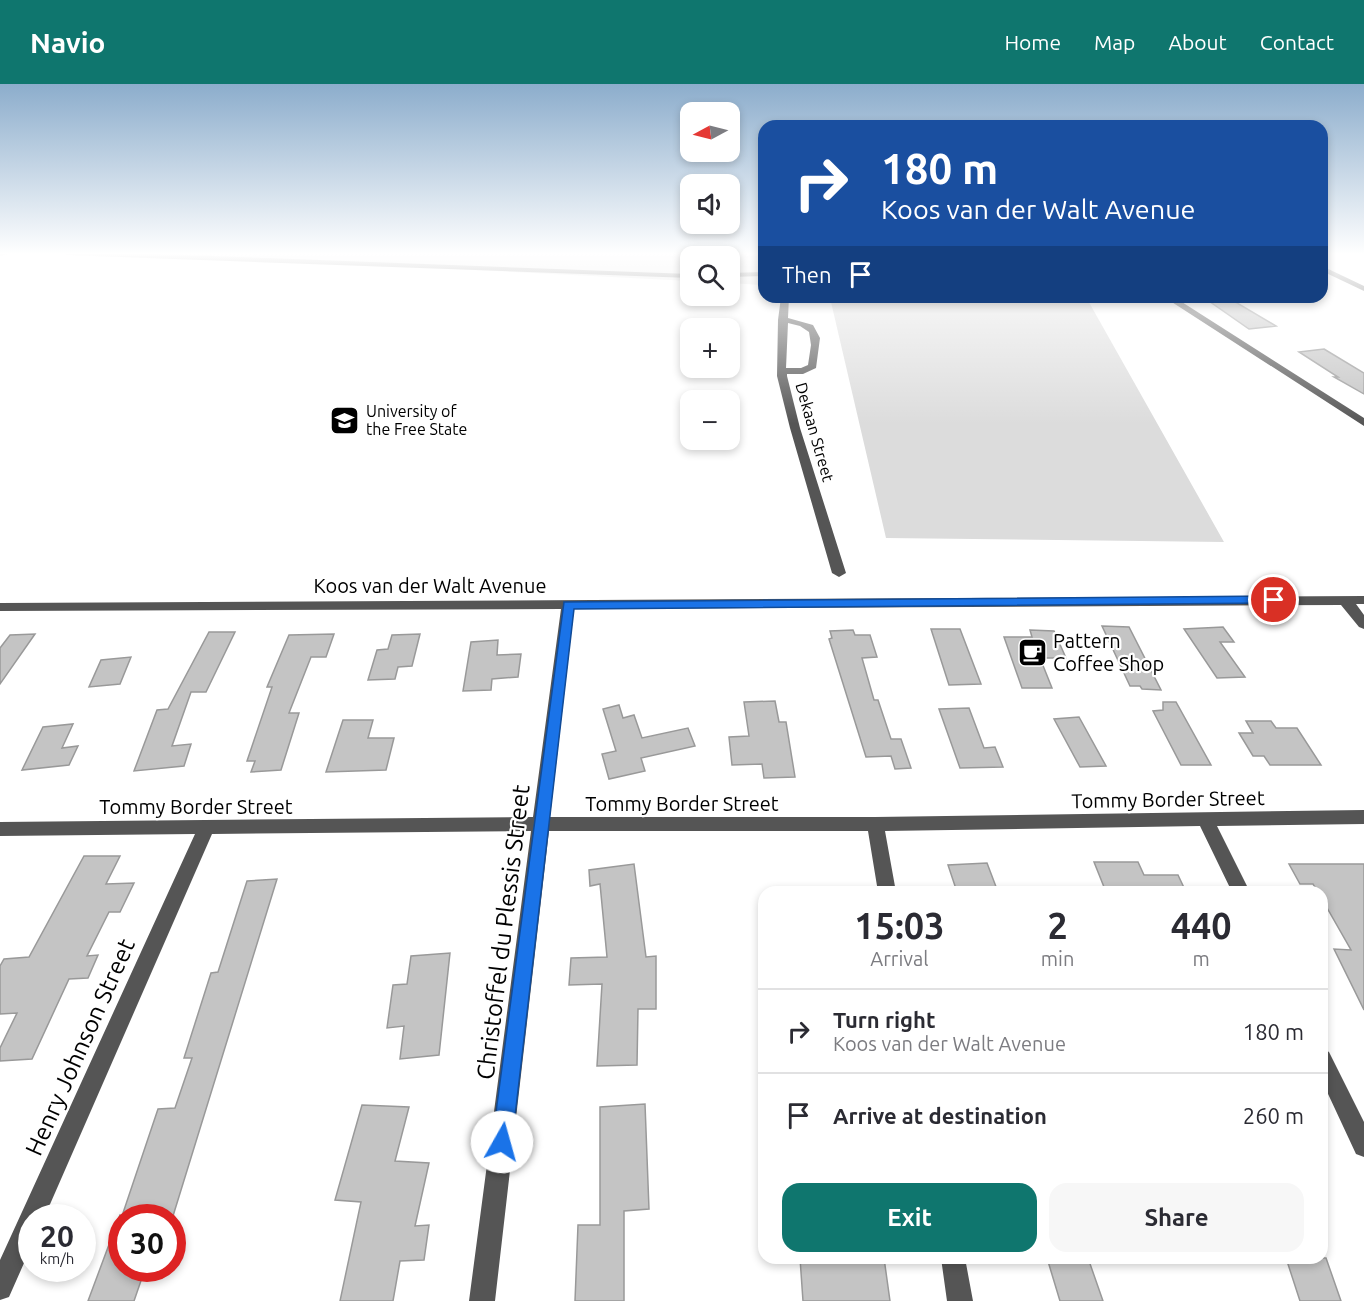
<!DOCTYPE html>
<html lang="en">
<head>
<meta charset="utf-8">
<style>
  :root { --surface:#fff; --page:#f7f7f7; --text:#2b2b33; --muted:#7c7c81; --line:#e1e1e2; --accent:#0f766e }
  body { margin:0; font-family:Ubuntu,sans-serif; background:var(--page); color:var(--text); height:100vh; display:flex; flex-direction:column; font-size:22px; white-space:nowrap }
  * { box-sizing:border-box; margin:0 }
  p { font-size:20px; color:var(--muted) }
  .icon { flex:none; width:33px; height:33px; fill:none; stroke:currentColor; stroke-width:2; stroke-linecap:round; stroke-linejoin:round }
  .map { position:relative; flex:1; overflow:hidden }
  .panel { position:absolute; left:758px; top:802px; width:570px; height:378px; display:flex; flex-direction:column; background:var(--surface); border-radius:18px; box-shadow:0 3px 9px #0003 }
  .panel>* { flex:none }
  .top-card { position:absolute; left:758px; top:36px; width:570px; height:183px; border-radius:18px; box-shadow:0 3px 9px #0003; background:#1a4fa0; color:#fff; overflow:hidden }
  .needle { width:39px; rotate:263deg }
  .fabs { position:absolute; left:680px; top:18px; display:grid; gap:12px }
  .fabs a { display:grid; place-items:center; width:60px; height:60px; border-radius:12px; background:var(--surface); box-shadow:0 3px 9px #0003; font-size:30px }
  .speed { position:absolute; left:18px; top:1120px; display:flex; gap:12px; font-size:30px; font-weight:700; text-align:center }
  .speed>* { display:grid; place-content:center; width:78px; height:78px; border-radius:50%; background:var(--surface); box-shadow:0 3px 9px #0003; line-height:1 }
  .speed small { font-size:15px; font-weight:400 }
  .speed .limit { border:9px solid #d22; background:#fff; color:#111 }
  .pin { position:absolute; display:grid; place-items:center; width:51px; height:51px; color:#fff; margin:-26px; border:3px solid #fff; border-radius:50%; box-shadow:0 2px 6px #0007 }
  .me { position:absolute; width:66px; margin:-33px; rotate:7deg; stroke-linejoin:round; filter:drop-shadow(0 0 4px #0008) }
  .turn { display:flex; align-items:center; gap:21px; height:126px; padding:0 24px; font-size:27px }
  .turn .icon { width:78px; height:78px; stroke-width:2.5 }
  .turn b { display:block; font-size:42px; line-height:51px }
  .then { display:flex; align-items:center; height:57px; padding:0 24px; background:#0003; gap:12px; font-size:22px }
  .eta { display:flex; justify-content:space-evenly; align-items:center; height:102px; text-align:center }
  .eta b { font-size:36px; font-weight:600; line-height:42px }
  .action { display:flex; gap:12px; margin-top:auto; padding:12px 24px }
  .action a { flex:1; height:69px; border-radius:18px; background:var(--accent); color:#fff; font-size:24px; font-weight:600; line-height:69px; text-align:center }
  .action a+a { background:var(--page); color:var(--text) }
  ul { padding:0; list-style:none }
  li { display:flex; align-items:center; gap:18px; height:84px; padding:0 24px; border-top:2px solid var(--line) }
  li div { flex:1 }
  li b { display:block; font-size:22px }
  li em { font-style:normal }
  header { display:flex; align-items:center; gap:36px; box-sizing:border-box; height:84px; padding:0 30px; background:var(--accent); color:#fff }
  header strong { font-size:28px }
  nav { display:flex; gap:33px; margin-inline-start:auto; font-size:21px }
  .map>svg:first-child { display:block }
</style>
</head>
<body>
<header>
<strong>Navio</strong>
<nav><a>Home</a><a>Map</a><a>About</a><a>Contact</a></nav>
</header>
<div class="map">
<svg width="1364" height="1217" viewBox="0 0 1364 1217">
  <rect width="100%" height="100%" fill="#fff"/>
  <path fill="#dcdcdc" d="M142,169H763V201L729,199V172H690V197Z
    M826,213H1086L1224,458L886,454L831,218Z"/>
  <path fill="#c4c4c4" stroke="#999" stroke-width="1.5" d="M1207,213H1227L1276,242L1249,245L1206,215Z
    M1324,265L1364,289V310L1334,293H1338L1299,268Z
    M1102,542L1129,543L1161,606L1142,605L1140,602H1130Z
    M1223,543L1234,558H1220L1245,593L1217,594L1184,545Z
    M931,545H960L981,600L949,601Z
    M853,546L855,551H870L877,573L862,574L874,616H878L891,655H901L911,684L895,685L891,672L866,673L829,555L832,554L830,547Z
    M1030,546L1054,547L1066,574H1040L1052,604H1022L1004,553H1032Z
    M209,548H235L206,608H191L172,662L191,660L184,682L134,687L157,626L168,625Z
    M35,550L0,600V564L10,551Z
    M334,550L326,573H311L289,629H299L281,686L251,688L255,677H247L272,603H267L289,551Z
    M420,550L412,582L398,583L395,595L368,596L377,566L388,565L392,551Z
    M498,556L497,571L521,570L518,593L492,595L491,606L463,607L471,558Z
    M131,573L120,600L89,603L101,576Z
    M775,617L779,638H786L795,693L764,694L762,680L732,681L729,653L749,652L744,618Z
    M1163,618H1176L1211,681H1181L1153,627L1163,626Z
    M619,621L623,634L634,631L642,654L688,644L695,662L641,674L645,687L609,695L602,670L616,667L603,625Z
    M969,624L984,664L995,663L1003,683L960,684L939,625Z
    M1079,633L1106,682L1080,683L1054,635Z
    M343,636H373L368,654H394L386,686L326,688Z
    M1246,637H1271L1276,644H1297L1321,681H1270L1264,672H1253L1239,649H1253Z
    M73,640L62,664L78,662L69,681L22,686L43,643Z
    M84,772H120L106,800L134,799L120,828H109L87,872L98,871L88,894L69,895L32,975L0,977V964L17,929L0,930V882L4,875L29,873Z
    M1094,778H1138L1144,791H1178L1186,808H1106Z
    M987,779L998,808H957L948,781Z
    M634,780L646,873L656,872V925H638L637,981L597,982L602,900L569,901L571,874L607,873L600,800L590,802L589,786Z
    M1289,780H1364V926L1334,865L1351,866L1322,815V808H1318L1313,800H1300Z
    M277,795L173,1132L122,1134V1185H145L134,1217H88L120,1131L122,1132L158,1025L175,1024L192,974H184L211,889L218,888L247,797Z
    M450,869L439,971L400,975L404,942L387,944L393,901L407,900L411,872Z
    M645,1020L649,1125L624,1127V1217H575L578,1141H600V1023Z
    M362,1021L409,1023L395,1077L429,1079L415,1142L429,1141L424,1176L400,1177L393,1217H340L361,1118L335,1116Z
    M800,1174H884L890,1217H803Z
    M1047,1174H1088L1103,1217H1060Z
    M1286,1174H1326L1341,1217H1300Z"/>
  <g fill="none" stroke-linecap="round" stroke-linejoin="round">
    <path fill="#555" fill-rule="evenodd" d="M0,169H13L0,172Z
      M63,169H134L690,190V194L67,171Z
      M1322,182L1364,202V207L1322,187Z
      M764,188V192L729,193V189Z
      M781,213H789L788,234L813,241L820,254L816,284L803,290H787V292L800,344L846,489L839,493L832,489L790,344L777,292L778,236ZM788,239L800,242L809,248L811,261L808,281L801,284H786Z
      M1164,213H1174L1364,334V342Z
      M1364,512V520H1356L1364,531V545L1359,543L1341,521L574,525L550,733H875L1364,726V740L1217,742L1250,808H1232L1200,742L885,747L896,808H878L868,747H549L495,1217H469L531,747L212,750L44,1134H32V1161L9,1213L0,1216V1176L195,750L0,752V738L533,733L561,525L0,527V519Z
      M1322,964L1329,968L1364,1038V1073L1356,1070L1322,997Z
      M941,1174H965L973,1217H947Z"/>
  </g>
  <linearGradient id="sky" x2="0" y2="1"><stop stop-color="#8cadcc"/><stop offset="0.5" stop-color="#fff"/><stop offset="1" stop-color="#fff" stop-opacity="0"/></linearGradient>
  <rect width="1364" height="340" fill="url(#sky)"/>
  <path fill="#1a73e8" stroke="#114b97" stroke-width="1.5" d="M1274,512L1278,513V519L574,525L512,1058L509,1065L502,1068L495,1065L492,1058L564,518Z"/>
  <defs>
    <symbol id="university-square" viewBox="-11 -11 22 22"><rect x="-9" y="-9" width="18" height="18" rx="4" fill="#000" stroke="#fff"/><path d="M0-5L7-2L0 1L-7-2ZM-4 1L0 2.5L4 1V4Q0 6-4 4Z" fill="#fff"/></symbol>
    <symbol id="cafe-square" viewBox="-11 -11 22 22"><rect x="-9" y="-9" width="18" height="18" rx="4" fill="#000" stroke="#fff"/><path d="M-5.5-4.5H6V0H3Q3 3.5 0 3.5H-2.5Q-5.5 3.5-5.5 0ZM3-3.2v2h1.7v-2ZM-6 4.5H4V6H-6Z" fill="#fff"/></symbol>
  </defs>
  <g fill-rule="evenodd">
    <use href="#university-square" x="328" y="320" width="33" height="33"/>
    <use href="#cafe-square" x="1016" y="552" width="33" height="33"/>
  </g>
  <g text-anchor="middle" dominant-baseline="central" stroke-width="4.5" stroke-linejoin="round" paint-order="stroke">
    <g font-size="16" fill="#000" stroke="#fff" text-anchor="start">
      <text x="366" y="327">University of<tspan x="366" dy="18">the Free State</tspan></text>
    </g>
    <g font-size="16" fill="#000" stroke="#fff">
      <text transform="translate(815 348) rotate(74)">Dekaan Street</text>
    </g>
    <g font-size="20" fill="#000" stroke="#fff">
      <text x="430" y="501">Koos van der Walt Avenue</text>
      <text transform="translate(1168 715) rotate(-1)">Tommy Border Street</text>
      <text x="682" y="719">Tommy Border Street</text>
      <text x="196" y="722">Tommy Border Street</text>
    </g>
    <g font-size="20" fill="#000" stroke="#fff" text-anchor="start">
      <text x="1053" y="556">Pattern<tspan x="1053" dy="23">Coffee Shop</tspan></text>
    </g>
    <g font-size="24" fill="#000" stroke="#fff">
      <text transform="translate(503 848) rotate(-83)">Christoffel du Plessis Street</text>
      <text transform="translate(80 963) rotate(-66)">Henry Johnson Street</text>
    </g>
  </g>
</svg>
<div class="fabs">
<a><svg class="needle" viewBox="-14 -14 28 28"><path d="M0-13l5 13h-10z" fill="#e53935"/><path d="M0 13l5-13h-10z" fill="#7c7c81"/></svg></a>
<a><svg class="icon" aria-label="sound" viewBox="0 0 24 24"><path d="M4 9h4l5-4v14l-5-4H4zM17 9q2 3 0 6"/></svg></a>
<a><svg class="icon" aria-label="search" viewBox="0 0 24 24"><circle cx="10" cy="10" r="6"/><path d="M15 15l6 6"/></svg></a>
<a>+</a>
<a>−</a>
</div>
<div class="speed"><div>20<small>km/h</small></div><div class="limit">30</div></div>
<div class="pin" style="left:1274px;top:516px;background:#d93025"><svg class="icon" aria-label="arrive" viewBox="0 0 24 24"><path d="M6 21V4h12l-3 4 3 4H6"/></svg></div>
<svg class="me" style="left:502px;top:1058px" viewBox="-20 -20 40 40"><circle r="19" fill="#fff"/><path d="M0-13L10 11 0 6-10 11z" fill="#1a73e8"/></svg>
<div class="top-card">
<div class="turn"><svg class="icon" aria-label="right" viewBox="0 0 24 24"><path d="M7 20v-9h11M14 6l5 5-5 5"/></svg><div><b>180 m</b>Koos van der Walt Avenue</div></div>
<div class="then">Then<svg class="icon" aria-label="arrive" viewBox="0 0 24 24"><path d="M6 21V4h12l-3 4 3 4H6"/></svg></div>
</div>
<section class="panel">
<div class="eta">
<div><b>15:03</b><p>Arrival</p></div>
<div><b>2</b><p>min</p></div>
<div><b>440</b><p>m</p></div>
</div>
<ul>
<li><svg class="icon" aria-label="right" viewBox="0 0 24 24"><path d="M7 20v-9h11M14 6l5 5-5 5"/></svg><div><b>Turn right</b><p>Koos van der Walt Avenue</p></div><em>180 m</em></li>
<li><svg class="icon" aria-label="arrive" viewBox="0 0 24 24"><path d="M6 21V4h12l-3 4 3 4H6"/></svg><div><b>Arrive at destination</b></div><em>260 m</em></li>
</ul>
<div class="action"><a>Exit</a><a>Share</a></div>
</section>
</div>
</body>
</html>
